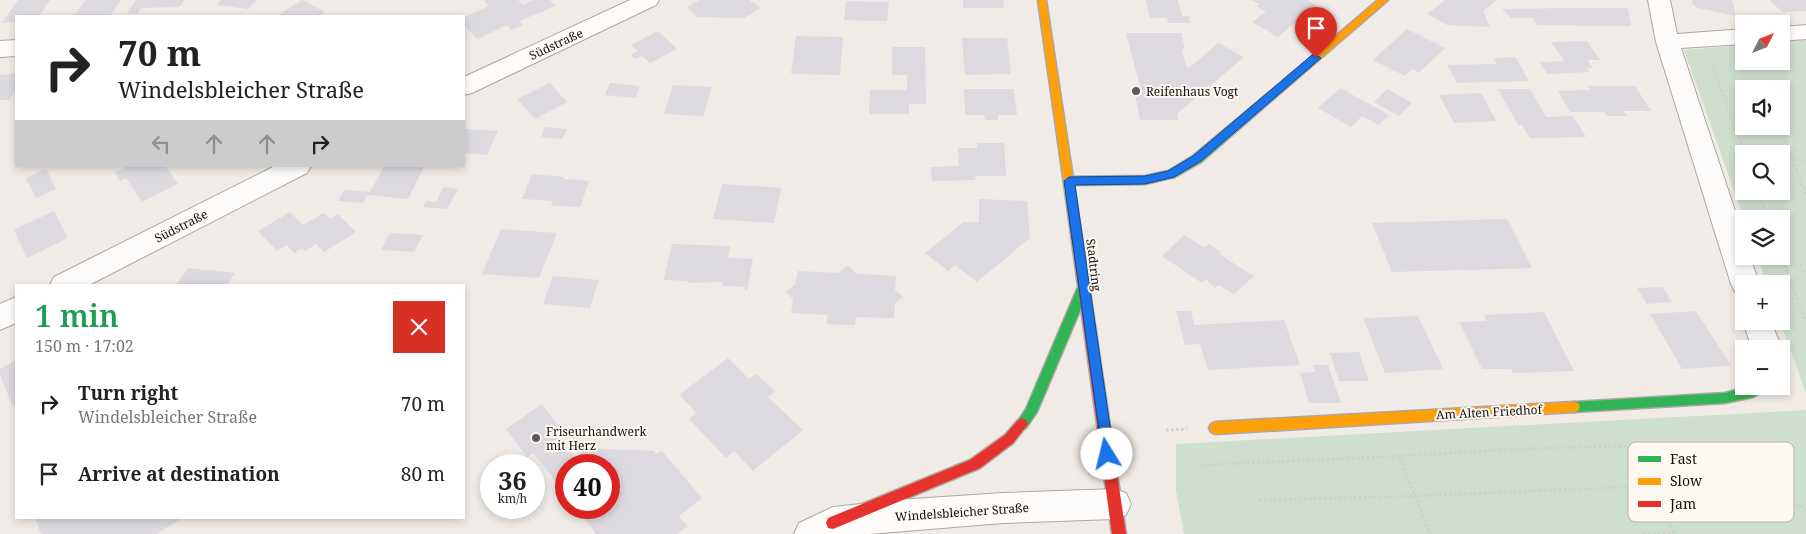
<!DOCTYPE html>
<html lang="en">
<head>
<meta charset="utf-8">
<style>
  :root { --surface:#fff; --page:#f2f2f2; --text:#222; --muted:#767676 }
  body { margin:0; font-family:"Noto Serif",serif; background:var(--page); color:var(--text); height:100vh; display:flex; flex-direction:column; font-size:19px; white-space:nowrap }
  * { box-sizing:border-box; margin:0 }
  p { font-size:16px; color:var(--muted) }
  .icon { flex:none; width:28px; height:28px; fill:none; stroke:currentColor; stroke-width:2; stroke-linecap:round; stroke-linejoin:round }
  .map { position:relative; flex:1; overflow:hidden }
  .details { position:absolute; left:15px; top:284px; width:450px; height:235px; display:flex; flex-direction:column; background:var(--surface); border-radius:0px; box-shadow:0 2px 8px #0003 }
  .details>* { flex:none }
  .top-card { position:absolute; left:15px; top:15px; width:450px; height:152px; border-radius:0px; box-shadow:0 2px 8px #0003; background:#fff; color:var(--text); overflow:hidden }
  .needle { width:32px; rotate:48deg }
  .tools { position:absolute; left:1735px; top:15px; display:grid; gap:10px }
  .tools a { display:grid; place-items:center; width:55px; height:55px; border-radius:0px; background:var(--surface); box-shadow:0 2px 8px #0003; font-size:25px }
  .speed { position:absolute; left:480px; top:454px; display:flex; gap:10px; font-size:25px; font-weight:700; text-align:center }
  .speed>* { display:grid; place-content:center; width:65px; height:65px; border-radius:50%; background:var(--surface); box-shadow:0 2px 8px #0003; line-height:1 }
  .speed small { font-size:12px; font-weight:400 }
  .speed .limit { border:8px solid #d22; background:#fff; color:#111 }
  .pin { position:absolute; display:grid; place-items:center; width:42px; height:42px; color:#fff; margin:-51px -21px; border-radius:50% 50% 50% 0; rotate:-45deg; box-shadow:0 0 5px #0007 }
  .pin .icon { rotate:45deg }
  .me { position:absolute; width:55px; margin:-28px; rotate:351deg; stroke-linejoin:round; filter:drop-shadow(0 0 4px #0008) }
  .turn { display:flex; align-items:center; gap:18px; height:105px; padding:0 20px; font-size:22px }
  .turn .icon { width:65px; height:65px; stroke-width:2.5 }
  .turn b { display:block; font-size:35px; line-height:42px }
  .lanes { display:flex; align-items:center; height:48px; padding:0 20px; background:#0003; justify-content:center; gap:25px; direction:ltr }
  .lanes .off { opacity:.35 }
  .round { display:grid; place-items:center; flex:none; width:52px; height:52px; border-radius:0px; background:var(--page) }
  .head { display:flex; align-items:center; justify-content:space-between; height:85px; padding:0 20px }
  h1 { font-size:30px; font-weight:600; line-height:38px; color:#1e9e55 }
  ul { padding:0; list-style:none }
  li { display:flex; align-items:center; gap:15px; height:70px; padding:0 20px }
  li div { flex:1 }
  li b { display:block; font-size:19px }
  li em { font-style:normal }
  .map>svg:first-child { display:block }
</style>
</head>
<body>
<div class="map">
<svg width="1806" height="534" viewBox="0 0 1806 534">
  <rect width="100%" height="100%" fill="#f0ebe6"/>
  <path fill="#cedfcf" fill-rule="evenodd" d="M1806,40V393L1780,321L1781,284H1767L1757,256H1781V219H1744L1684,50L1744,45V61H1781V42ZM1744,89H1781V126H1744ZM1744,154H1781V191H1744Z
    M1806,410V534H1184L1176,491V444Z"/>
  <path fill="#dcd9df" d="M18,0H50L39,16H16V22L2,23Z
    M86,0H121L110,16H74Z
    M136,0H184L179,7L141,8L138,14L127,13Z
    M221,0H256L248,9L217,5Z
    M302,0L325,12L318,16H277Z
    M484,0H518L523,5L533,0H550L556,6L519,21L523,25L511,30L507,25L477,39L464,25V17L489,6Z
    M700,0H749L761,8L744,18L697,17L687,7Z
    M963,0H1003L1004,8H963Z
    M1146,0H1178L1182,16H1189L1190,23H1168L1167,18H1150Z
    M1252,0H1307L1316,5L1278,37L1252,22L1266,12L1256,6L1259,4Z
    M1445,0H1497L1483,11L1490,27L1447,25L1427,14Z
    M1692,0H1732L1736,16L1698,8L1693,5Z
    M1770,0H1806V11L1782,12Z
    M846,1L889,2L887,21L844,20Z
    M1565,8H1628L1631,26L1537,25L1533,18H1511L1502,9Z
    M1407,29L1445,48L1419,73L1412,69L1405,76L1373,60Z
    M658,31L677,49L650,63L642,56L635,59L631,55L638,51L631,45Z
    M1126,33H1181L1185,49H1182L1186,66L1189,68L1218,43L1244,57L1177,114L1178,120H1140L1135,94H1142Z
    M796,36L843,37L840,75L791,74Z
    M962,38H1007L1011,74L965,75Z
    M1587,41L1600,60H1587L1593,68L1587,69L1590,72L1547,74L1540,62L1564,61L1551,42Z
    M892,47H925L926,104H909V114H869L870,90H907V75H892Z
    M1515,57L1529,81L1457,83L1447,65L1497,64L1494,58Z
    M16,74V90L9,100H0V75Z
    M550,83L567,102L535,119L517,99Z
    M610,83L640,86L635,98L605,95Z
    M673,85L712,87L703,116L664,114Z
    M1588,86H1635L1651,111H1623L1627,116H1607L1604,112H1570L1558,91L1590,90Z
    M1340,88L1373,106L1389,115L1379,125L1362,116L1351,127L1318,108Z
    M964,89H1014L1017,115H998V120H985L984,115H965Z
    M1387,89L1412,103L1399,116L1374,102Z
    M1498,89H1530L1546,117L1573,116L1586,137L1530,138L1522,125H1518Z
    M1481,93L1496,121L1454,123L1439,95Z
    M545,127L567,129L562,139L541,137Z
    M464,129L498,131L487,155L464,153Z
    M977,143H1004L1006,176H975L976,180L932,181L931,167L959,166L958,148H977Z
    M127,166H165L178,184L142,202L126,178L120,181L115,172Z
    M384,166L424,167L408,199L368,195L363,203L338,201L344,190L370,192Z
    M46,169L56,189L36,198L26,178Z
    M532,174L564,177L563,179L589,181L580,207L551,206L553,201L522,199Z
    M722,184L781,188L774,223L713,219Z
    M443,187L458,189L447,209L423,207L426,201L436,202Z
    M979,199L1027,201L1030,238L977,282L955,265L948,271L925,253L964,222L979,223Z
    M54,211L68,238L27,258L14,230Z
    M290,212L303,225L324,213L330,219L338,214L356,232L324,252L316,244L305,251L302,248L294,253L287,245L277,251L258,231Z
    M1507,219L1532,268L1392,272L1372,223Z
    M501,229L557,233L539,278L482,274Z
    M390,233L423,235L414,252L381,250Z
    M1184,235L1205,248L1209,244L1221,252L1219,254L1254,276L1234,294L1218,285L1215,288L1206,279L1202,283L1162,256Z
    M672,244L730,246L728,258L753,259L747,290H745V287L722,286L723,282L688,283V281L665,280L663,282Z
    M848,266L857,274L896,276L895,290L903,297L895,304L894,318L856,317L855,325L827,324V315L791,313L793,299L786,292L795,285L798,271L837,273Z
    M188,268L235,273L227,285H176Z
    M553,276L599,280L590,308L543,304Z
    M1662,287L1672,302L1647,304L1637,288Z
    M1176,311H1191L1194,325L1284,320L1300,365L1208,370L1200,344L1185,345Z
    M1696,311L1731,366L1682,369L1650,314Z
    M1544,312L1574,371L1513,373L1511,369H1482L1459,322L1487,321L1484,315Z
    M1418,316L1443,369L1385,373L1363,318Z
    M1359,352L1369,381H1339L1330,353Z
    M728,358L749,379L756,374L775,391L768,397L803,430L753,471L734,451L726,458L689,419L697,413L679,395Z
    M16,360V405L13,407L0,375V369Z
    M1313,365H1328L1341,403H1309L1300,373L1315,372Z
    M542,404L563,432L557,436L575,457L586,448L654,451L656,454L662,451L702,498L679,516L687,526L677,534H596L580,512L585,509L584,508H609V465H566V494L533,453L527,457L506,429Z
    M35,518H183L156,534H41Z"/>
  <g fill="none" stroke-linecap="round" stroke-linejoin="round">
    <defs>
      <path id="street" d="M630,0H659L656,5L472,93L464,95V77Z
        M1648,0H1670L1677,34L1744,29V44L1681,48L1744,238V256H1750L1759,284H1744V295L1735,292L1731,284L1656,42Z
        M1806,25V39L1781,41V27Z
        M16,40V56L0,57V41Z
        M275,166H311L307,173L89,285H50L54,277Z
        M16,297V323L0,330V304Z
        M1744,319V321H1771L1782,349L1781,350L1752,349L1743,321Z
        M1115,489L1126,493L1131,504L1126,515L1115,519L1003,523L869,534H794L799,523L833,507L897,500L1003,493Z"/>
      <path id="fast" d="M1305,64L1310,67L1308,69L1201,162L1175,177L1145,184L1069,185L1064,181L1069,177L1145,176L1168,171L1193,156L1302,65Z
        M1083,284L1087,286L1089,289L1037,412L1026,428L1022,430L1018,428L1016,424L1026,409L1077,289L1079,286Z
        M1750,386H1768L1766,390L1753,397L1725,403L1574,412L1570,411L1568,407L1570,403L1574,402L1725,393Z"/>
      <path id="slow" d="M1038,0H1046L1076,198L1071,202L1066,198Z
        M1378,0H1388L1308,69H1302V65Z
        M1574,402L1578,403L1580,407L1578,411L1574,412L1215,434L1211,432L1209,428L1211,424L1215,422Z"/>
      <path id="jam" d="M1071,194L1076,198L1126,534H1112L1066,198Z
        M1022,418L1026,420L1028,424L1013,443L980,468L833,529L828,528L826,523L828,518L970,460L1005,435L1018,420Z"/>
    </defs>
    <use href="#street" stroke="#aba7a3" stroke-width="2"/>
    <use href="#fast" stroke="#aba7a3" stroke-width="3"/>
    <use href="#slow" stroke="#aba7a3" stroke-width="3"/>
    <use href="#jam" stroke="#aba7a3" stroke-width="3"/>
    <path stroke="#d1d0ce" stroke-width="2.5" stroke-dasharray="2.5 2.5" stroke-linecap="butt" d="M1715,64H1712L1745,154
      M1780,126L1806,195
      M1792,159L1806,161
      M1758,191L1768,219"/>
    <path stroke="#d1d0ce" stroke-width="3" stroke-dasharray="2.5 2.5" stroke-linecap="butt" d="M1781,256L1806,322
      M1785,267L1806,265
      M1166,430L1187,429
      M1399,456L1516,449L1628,446L1675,534
      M1202,465L1399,456L1430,534
      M1259,500L1415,496L1649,486
      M1662,511L1801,504L1806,511
      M1643,534L1674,532"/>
    <use href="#street" fill="#fdfcfb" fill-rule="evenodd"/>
    <use href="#fast" fill="#30b455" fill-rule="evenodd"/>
    <use href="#slow" fill="#ff9f0a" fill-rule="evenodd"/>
    <use href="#jam" fill="#e5322d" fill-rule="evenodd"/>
  </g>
  <path fill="#1a73e8" stroke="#114b97" d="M1312,55H1316L1321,58L1201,161L1174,177L1145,184L1075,185L1114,454L1112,458L1107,460L1103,458L1064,181L1069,177L1145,176L1168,171L1193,156Z"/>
  <g fill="#5f5b58" stroke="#fef8f3" stroke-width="2">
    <circle cx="1136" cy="91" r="5"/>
    <circle cx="536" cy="438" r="5"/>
  </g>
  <g text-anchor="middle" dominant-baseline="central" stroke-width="4" stroke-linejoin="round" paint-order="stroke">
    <g font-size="12" fill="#110e0c" stroke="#fef8f3">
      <text transform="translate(556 44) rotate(-25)">Südstraße</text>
      <text transform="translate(181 226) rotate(-27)">Südstraße</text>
      <text transform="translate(1094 265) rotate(83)">Stadtring</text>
      <text transform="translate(1489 412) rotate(-3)">Am Alten Friedhof</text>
      <text transform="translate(962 512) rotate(-4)">Windelsbleicher Straße</text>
    </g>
    <g font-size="12" fill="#110e0c" stroke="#fef8f3" text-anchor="start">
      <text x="1146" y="91">Reifenhaus Vogt</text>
      <text x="546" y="431">Friseurhandwerk<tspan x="546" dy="14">mit Herz</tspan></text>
    </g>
  </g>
  <rect x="1628" y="442" width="166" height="80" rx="8" fill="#fef8f3" stroke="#b7b2ae" stroke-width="1"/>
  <rect x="1638" y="456" width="23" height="6" fill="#30b455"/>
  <rect x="1638" y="478" width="23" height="7" fill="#ff9f0a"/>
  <rect x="1638" y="501" width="23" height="6" fill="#e5322d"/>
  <g font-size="14" fill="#110e0c">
    <text x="1670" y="464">Fast</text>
    <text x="1670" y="486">Slow</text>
    <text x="1670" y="509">Jam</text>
  </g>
</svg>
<div class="tools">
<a><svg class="needle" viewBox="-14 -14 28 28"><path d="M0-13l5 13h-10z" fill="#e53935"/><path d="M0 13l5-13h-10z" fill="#767676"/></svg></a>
<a><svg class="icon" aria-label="sound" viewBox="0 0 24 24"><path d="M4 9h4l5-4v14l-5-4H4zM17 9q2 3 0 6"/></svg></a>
<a><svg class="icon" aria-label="search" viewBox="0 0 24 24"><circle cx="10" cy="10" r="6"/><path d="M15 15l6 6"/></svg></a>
<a><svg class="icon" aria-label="layers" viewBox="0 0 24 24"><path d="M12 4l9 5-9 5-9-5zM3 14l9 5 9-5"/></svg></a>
<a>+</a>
<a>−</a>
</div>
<div class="speed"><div>36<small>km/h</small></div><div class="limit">40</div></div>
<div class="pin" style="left:1316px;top:58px;background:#d93025"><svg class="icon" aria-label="arrive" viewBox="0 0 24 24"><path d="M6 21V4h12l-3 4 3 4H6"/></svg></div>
<svg class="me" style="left:1107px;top:454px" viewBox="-20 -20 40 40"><circle r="19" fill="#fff"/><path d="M0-13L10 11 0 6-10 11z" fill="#1a73e8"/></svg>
<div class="top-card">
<div class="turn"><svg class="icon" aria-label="right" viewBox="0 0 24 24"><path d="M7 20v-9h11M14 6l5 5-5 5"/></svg><div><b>70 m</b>Windelsbleicher Straße</div></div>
<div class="lanes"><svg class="icon off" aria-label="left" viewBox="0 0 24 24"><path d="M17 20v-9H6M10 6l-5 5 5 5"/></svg><svg class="icon off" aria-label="ahead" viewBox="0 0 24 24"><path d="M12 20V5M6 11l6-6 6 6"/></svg><svg class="icon off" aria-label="ahead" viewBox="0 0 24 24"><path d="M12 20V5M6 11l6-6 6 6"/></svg><svg class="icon" aria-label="right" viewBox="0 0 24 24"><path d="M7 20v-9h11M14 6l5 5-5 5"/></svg></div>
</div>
<section class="details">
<div class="head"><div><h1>1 min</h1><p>150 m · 17:02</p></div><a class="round" style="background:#d93025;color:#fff"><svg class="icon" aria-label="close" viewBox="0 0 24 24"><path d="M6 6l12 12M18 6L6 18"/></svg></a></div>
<ul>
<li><svg class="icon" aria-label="right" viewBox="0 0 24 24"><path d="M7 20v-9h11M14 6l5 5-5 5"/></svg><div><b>Turn right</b><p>Windelsbleicher Straße</p></div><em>70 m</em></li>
<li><svg class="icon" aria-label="arrive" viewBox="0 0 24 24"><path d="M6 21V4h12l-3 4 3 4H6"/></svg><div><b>Arrive at destination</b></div><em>80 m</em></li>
</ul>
</section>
</div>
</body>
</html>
